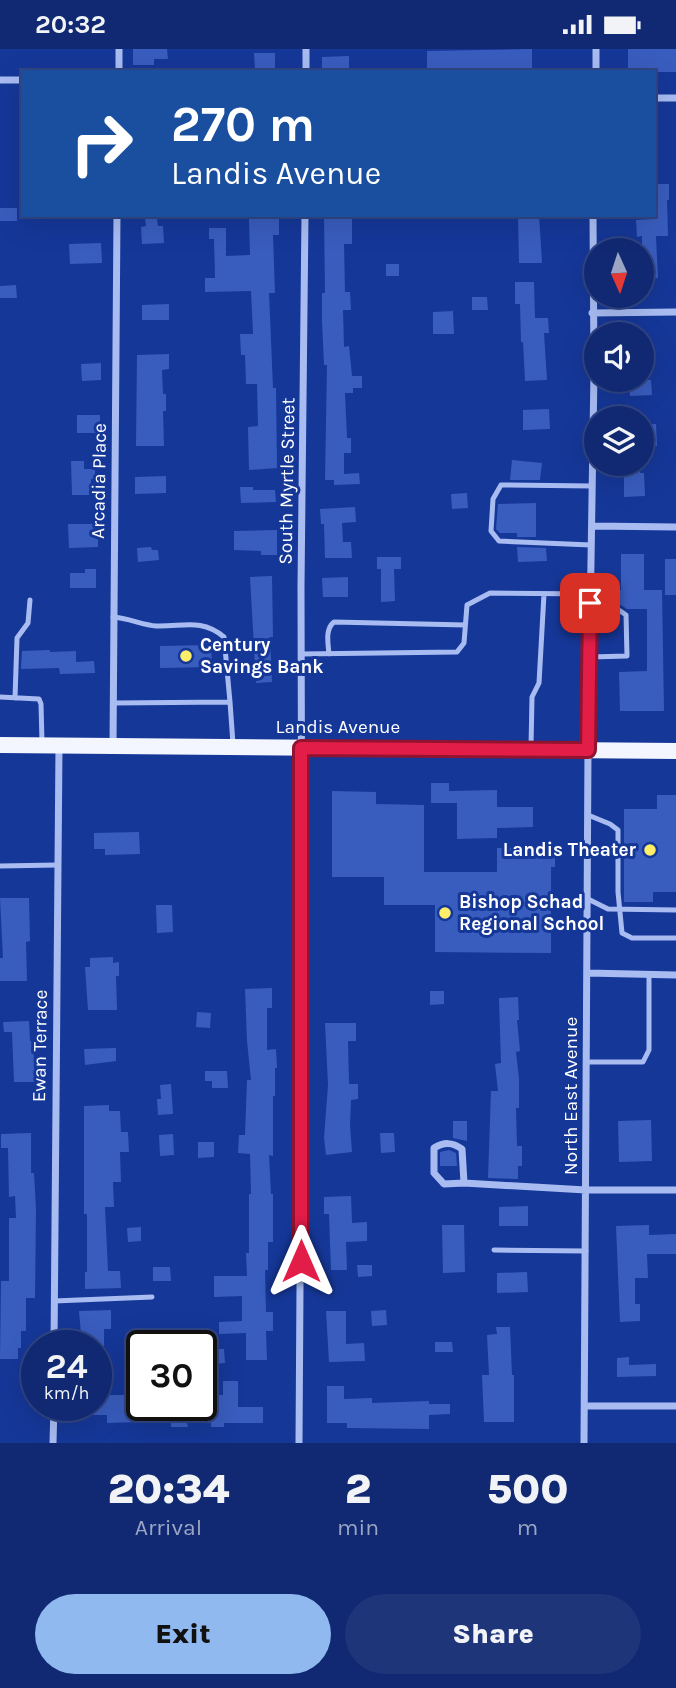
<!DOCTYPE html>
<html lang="en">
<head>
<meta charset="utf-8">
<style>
  :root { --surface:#102972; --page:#1e357a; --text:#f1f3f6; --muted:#9ca6c4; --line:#304584; --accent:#90b9f0 }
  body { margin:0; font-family:Karla,sans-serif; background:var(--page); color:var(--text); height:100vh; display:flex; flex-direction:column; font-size:26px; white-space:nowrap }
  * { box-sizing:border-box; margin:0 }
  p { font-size:23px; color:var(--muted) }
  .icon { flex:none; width:38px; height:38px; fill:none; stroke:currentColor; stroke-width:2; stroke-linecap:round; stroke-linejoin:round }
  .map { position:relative; height:1394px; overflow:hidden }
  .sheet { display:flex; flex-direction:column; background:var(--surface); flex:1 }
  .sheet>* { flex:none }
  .banner { position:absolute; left:21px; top:21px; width:635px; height:147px; border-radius:0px; box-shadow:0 7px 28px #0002,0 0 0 2px var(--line); background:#1a4fa0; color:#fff; overflow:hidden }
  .needle { width:46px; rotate:177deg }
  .fabs { position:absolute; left:584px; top:189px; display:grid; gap:14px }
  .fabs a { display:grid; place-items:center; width:70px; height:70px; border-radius:50%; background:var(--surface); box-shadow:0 7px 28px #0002,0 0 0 2px var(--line); font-size:35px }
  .speed { position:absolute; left:21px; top:1281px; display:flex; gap:14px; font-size:35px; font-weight:700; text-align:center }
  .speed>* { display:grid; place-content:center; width:91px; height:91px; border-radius:50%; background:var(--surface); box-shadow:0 7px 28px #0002,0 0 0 2px var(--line); line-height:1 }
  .speed small { font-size:18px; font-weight:400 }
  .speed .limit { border:4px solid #111; border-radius:10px; background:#fff; color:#111 }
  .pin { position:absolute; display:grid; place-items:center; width:60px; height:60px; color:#fff; margin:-30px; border-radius:14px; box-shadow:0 4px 10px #0006 }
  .me { position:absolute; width:77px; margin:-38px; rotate:0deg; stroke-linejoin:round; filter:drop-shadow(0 0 5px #0008) }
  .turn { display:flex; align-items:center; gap:24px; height:147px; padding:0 35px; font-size:32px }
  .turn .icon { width:91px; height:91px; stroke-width:2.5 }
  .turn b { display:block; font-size:49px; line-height:60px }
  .eta { display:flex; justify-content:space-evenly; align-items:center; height:119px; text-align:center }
  .eta b { font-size:42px; font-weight:800; line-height:49px }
  .cta { display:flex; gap:14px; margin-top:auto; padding:14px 35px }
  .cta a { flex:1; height:80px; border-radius:42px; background:var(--accent); color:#111; font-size:28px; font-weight:800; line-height:80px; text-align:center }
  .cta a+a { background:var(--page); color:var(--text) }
  .status { display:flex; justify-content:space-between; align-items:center; height:49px; padding:0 35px; background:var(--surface); direction:ltr }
  .status svg { height:19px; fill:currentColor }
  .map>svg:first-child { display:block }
</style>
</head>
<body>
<div class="status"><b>20:32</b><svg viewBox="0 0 49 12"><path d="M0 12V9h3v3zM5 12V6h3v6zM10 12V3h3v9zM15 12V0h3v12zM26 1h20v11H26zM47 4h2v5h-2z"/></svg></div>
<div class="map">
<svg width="676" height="1394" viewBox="0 0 676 1394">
  <rect width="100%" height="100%" fill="#153798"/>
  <path fill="#395dbe" d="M133,0H167L168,10H154V16H133Z
    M532,0V23H427V2Z
    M628,0H676V23H634V20L628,21Z
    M254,4H275V20H255Z
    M349,7V23H322V8Z
    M654,135H669V151H667L668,187H656L658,229L642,230V187L637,188L636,171L654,170Z
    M0,159H17V172H0Z
    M264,166H279V186H273L275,244H269L273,339H276L277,419L249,421L248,378L258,377L257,335H246L245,306H241L240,285H253L251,242L205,243V229H215L214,190H209V179H226V207L250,206L249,170H264Z
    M324,166H352V195H344L345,243H350L351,261H343L344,298L349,297L352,327H362V339H353V344H345L347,389H351V404H344V425L359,424L360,435L334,436V431H325L327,316H324L322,272V244H325Z
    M518,166H539L542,214H519Z
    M145,170H157L158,177H163L164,194L142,195L141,178L146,177Z
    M101,194L102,214L70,215L69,195Z
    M386,215H399V227H386Z
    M515,233H534L535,269H548L549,284H544L547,331L525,332L523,293H521L520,255H515Z
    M16,236L17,249H0V237Z
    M472,248H487L488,261H472Z
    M169,255V271H142V256Z
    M453,262L454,285H433V263Z
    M169,305V320L162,321L163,345H166V362H163L164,397H136L137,306Z
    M101,314V331L82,332L81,315Z
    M629,331H651L652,346L630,347Z
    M549,360L550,380L523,381V361Z
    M77,366H100V384H77Z
    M656,375L657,397H642V376Z
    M512,411L542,414L540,431H510Z
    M71,412H84V420H95V430H91V446H72Z
    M624,416H640V424H644L645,447L624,448Z
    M166,427V444L135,445V428Z
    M240,438H253V441H275L276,453L241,454Z
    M467,444L468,459L452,460L451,445Z
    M536,454V488H517V484H500L496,480L498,455Z
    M355,458L356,473L342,474L343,493H351L352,509H325L324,475H321L320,460Z
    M68,475H98V498L69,499Z
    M277,481V506H261V502L234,501V482Z
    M151,498L152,501H158L159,511L138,513L137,499Z
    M517,498L546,499L547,512L518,513Z
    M621,505H644V541H662L664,662H620L619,623L647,622V560H627L619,555V541H621Z
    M377,508H401V520H394L395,552L381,553V520H377Z
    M665,510H676V546H665Z
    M85,520H96V539H70V524H85Z
    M272,527L273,588H270L272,633L256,634L250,528Z
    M348,528V548H323L322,529Z
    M211,596L212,618L160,619V597Z
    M50,601V603L76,602V613L94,612L95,624L60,625L59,619L21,620L22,602Z
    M431,734H449V742L497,741V758H533V778L497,779V789L457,790V754H431Z
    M332,742L376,743V755L424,756V823H497V799L555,798V818H551V904L435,903V856H384V828H332Z
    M657,746H676V843H653V853H624V760H657Z
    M139,783L140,805L105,806V800H94V784Z
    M0,849H29L30,892L26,893L27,932H0V909H3Z
    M156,856H172L173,883L157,884Z
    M113,908V914L119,913V927H116L117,961H88L85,918H90V909Z
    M272,939V959H267V1001L276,1000L277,1019H275V1047H273V1107L269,1106L271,1145H273V1193H268V1221H265L266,1263H273V1282H266L267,1311H246V1284L219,1285V1273L242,1272V1247L214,1248V1227H247L246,1204H249V1145H251L250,1105L238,1104L239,1086H245L247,1031H251L247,992L245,940Z
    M430,942H444V955L430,956Z
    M518,948L519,971H517L520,1002L516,1003L519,1029V1059H516L517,1097H522V1117H518V1130L488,1129L491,1042H498L495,1015L501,1014L499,949Z
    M197,963L211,964L210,979L196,978Z
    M29,972L30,992H33L35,1033H14L12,983H4L3,973Z
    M325,974H356V992H348L349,1035H358V1050L351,1051L350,1077L352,1103L326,1106L324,1089L328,1036Z
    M116,999V1012L85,1016L84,1000Z
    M205,1022H227L228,1039H212V1032H205Z
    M171,1035L173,1065L158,1066L157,1050H161L160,1036Z
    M109,1056V1062H120L121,1083H128L129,1103H120L121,1133H113L114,1158H105L108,1222H120L121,1239L85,1240V1223H87V1165H84V1057Z
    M651,1071L652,1112L619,1113L618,1072Z
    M453,1072H467V1092L453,1089Z
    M31,1084V1124H34L36,1160L35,1249H26V1282H21V1299H18V1310H0L1,1232H9V1169H16L15,1147L9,1148L8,1099H1V1085Z
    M380,1084H394L395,1103L381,1104Z
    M173,1085L174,1106L160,1107L159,1086Z
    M198,1093H214V1108L198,1109Z
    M449,1101L456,1104L457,1117H440V1103Z
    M351,1147L352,1174L367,1173V1192L346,1193L347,1221H331L329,1165H324V1148Z
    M528,1157V1177H499V1158Z
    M442,1176H464L465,1223L443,1224Z
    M649,1176V1186L676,1185V1205H647L648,1229H635V1255H640V1272L620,1273L616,1177Z
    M141,1178V1192L128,1193L127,1179Z
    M357,1216H372V1227L358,1228Z
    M153,1218H170L171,1232H153Z
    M527,1223L528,1243L497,1244V1224Z
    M111,1261V1280H104V1297H82L79,1262Z
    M386,1261L387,1276L372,1277L371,1262Z
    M326,1262H346V1295L364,1294L365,1312L329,1313Z
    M496,1278H510L512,1326H514V1373H484L482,1326H489L487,1286L497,1285Z
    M435,1293H452L453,1303H435Z
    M213,1300H224L225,1314L213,1315Z
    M629,1308V1316L656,1315V1327L617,1328V1309Z
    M223,1332H238V1358H263V1374H224V1378H211V1374H187L188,1378H171V1372L107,1374V1366H80V1356H96V1348L106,1346H125V1349H142V1356H203L202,1346H223Z
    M327,1337H344V1350L372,1349V1354L429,1352V1355H450V1365L429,1366V1380L347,1379V1374H327Z"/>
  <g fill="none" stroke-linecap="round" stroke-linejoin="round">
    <path stroke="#a8bcf2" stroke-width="5" d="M591,496L499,492L491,482L493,450L501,436L592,437
      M113,568C128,569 143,576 156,577C183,578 201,569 224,588L230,653
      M301,605L457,603L464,594L467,556L490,544L591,545
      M329,605C328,594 325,580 334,573L465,576
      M590,608L627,607L626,566L613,557L590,554
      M0,648L39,650L41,655L42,693
      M15,649L17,589L28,574L30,551
      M113,654L230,653L233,695
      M531,698L532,648L539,634L544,545
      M588,766L610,775L618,781V843L622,884L632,889H676
      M0,817L57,816
      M588,850L608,860L676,861
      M587,1013H643L649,1001V925
      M494,1201L586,1202
      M54,1252L152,1248"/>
    <path stroke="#a8bcf2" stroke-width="7" d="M119,23V0
      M306,23V0
      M596,23V0
      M0,31H23
      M654,49H676
      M592,264L676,263
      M592,477L676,478
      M113,697L117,166
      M587,924L676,926
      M464,1134L444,1135L434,1124V1099C444,1093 452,1093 462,1100L464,1134L586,1141H676
      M54,1297L59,697
      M585,1357H676
      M53,1394L54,1356
      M299,1394L302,923L301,538L305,166
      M584,1394L588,701L594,323L593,166"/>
    <path stroke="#f3f6ff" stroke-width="16" d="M0,696L676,702"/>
  </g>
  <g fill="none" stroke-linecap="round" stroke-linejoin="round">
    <defs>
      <path id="route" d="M301,1212V699L588,701L590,554"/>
    </defs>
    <use href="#route" stroke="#92132f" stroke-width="18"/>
    <use href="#route" stroke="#e11d48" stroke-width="12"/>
  </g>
  <g fill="#ffee69" stroke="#153798" stroke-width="2.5">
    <circle cx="186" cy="607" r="7"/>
    <circle cx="650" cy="801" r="7"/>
    <circle cx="445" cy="864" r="7"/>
  </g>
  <g text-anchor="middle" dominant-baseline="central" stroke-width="6" stroke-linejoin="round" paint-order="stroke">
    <g font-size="19" fill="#fff" stroke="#153798">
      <text transform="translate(99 432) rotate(-89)">Arcadia Place</text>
      <text transform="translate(287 432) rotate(-89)">South Myrtle Street</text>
      <text x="338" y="678">Landis Avenue</text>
      <text transform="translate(40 997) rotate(-89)">Ewan Terrace</text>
      <text transform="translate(571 1047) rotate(-90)">North East Avenue</text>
    </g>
    <g font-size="19" font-weight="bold" fill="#fff" stroke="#153798" text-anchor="start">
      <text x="200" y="596">Century<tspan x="200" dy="22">Savings Bank</tspan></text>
      <text x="636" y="801" text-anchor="end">Landis Theater</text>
      <text x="459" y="853">Bishop Schad<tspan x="459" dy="22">Regional School</tspan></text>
    </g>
  </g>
</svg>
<div class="fabs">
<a><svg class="needle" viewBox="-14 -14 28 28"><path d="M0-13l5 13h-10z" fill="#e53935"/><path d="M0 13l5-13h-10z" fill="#9ca6c4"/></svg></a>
<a><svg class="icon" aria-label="sound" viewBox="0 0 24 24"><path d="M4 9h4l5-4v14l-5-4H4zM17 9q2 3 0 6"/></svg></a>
<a><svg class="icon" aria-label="layers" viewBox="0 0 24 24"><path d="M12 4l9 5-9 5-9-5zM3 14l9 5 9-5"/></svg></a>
</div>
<div class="speed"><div>24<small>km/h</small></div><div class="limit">30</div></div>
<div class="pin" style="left:590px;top:554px;background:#d93025"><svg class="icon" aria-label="arrive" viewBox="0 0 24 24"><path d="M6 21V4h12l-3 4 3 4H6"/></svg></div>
<svg class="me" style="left:301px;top:1212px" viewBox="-20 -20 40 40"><path d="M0-17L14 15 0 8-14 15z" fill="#e11d48" stroke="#fff" stroke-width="4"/></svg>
<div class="banner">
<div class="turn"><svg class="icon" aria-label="right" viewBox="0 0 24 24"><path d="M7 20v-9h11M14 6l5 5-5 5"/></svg><div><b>270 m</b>Landis Avenue</div></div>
</div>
</div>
<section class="sheet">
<div class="eta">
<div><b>20:34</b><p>Arrival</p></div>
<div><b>2</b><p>min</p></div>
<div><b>500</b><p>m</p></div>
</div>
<div class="cta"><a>Exit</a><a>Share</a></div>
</section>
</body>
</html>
